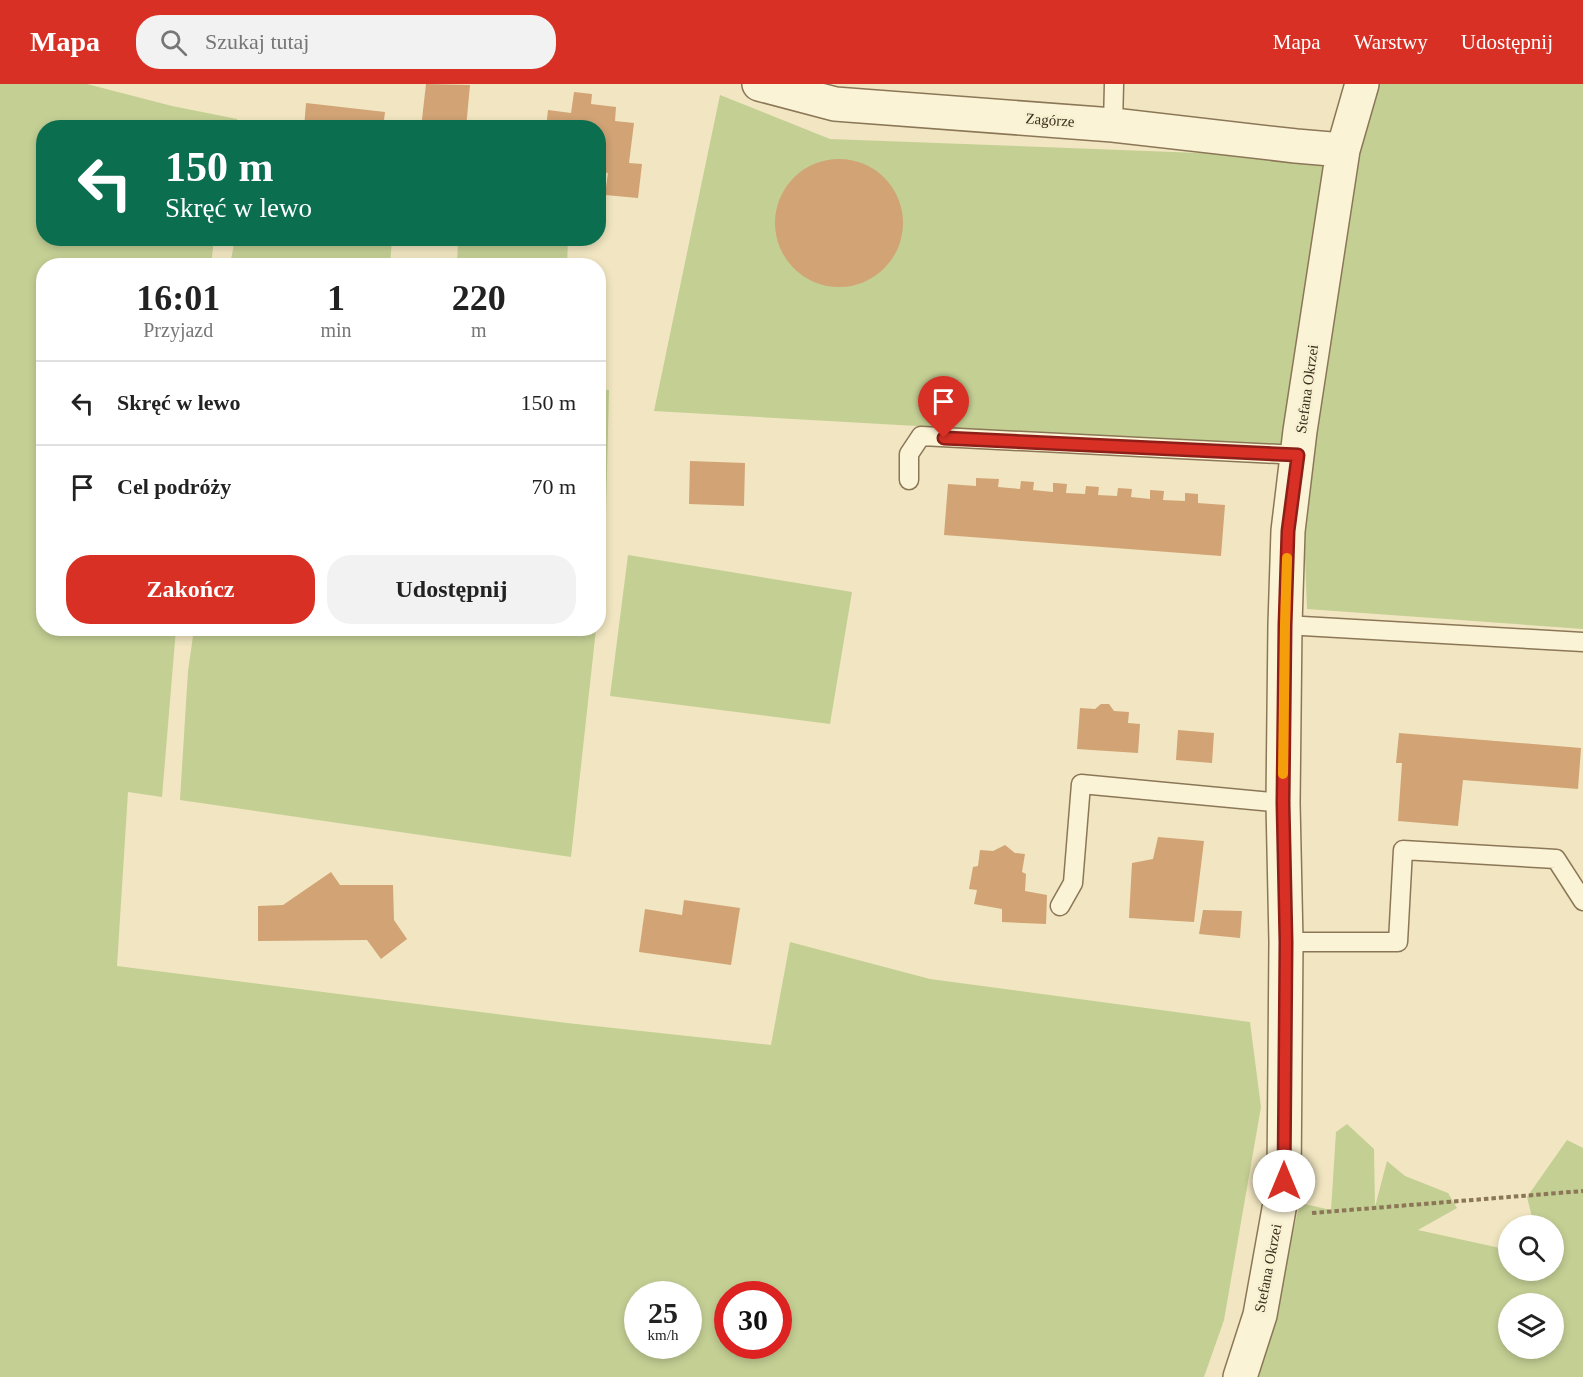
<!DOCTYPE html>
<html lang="pl">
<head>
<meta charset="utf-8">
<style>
  :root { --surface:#fff; --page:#f2f2f2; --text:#222; --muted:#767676; --line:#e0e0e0; --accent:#d93025 }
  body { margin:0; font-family:"Times New Roman",serif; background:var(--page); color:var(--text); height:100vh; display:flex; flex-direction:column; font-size:22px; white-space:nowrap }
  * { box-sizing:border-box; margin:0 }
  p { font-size:20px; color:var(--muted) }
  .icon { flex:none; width:33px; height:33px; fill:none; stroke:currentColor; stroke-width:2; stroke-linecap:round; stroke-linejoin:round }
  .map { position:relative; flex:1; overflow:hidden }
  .details { position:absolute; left:36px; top:174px; width:570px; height:378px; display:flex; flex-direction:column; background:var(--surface); border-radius:24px; box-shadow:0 3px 9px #0003 }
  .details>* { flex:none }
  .top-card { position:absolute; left:36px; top:36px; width:570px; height:126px; border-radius:24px; box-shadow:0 3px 9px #0003; background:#0b6e4f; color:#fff; overflow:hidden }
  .fabs { position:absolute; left:1498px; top:1131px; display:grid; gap:12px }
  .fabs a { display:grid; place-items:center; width:66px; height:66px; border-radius:50%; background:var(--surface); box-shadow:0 3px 9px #0003; font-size:30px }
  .speed { position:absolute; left:624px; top:1197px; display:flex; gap:12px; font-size:30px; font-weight:700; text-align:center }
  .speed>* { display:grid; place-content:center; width:78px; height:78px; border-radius:50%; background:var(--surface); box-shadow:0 3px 9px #0003; line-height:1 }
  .speed small { font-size:15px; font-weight:400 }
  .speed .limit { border:9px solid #d22; background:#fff; color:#111 }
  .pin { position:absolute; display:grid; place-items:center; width:51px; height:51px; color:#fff; margin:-62px -26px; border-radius:50% 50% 50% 0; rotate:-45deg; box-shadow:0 0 6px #0007 }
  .pin .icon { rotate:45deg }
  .me { position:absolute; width:66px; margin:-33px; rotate:0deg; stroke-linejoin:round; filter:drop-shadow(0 0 4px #0008) }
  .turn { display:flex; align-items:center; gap:21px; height:126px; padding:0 30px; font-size:27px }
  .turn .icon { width:78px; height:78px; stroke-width:2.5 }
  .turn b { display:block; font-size:42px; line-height:51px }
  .eta { display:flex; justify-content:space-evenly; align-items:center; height:102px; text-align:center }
  .eta b { font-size:36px; font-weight:600; line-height:42px }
  .cta { display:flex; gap:12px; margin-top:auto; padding:12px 30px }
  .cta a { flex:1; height:69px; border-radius:24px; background:var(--accent); color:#fff; font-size:24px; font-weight:600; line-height:69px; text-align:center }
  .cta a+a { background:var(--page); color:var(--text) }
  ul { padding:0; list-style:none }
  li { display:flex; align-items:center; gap:18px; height:84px; padding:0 30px; border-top:2px solid var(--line) }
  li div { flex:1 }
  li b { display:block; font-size:22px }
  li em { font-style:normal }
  header { display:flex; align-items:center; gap:36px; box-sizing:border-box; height:84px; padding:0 30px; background:var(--accent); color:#fff }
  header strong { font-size:28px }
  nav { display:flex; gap:33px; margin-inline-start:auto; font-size:21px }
  .search { width:420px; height:54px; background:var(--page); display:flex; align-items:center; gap:15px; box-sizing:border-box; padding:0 21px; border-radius:24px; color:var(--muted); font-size:22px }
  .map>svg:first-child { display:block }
</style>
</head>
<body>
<header>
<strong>Mapa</strong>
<div class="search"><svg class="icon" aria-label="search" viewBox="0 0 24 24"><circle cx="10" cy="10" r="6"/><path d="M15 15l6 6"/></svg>Szukaj tutaj</div>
<nav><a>Mapa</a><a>Warstwy</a><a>Udostępnij</a></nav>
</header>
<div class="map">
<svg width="1583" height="1293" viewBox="0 0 1583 1293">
  <rect width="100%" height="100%" fill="#f1e6c1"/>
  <path fill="#c4cf94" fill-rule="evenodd" d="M0,0H87L172,22L237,35L235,44H44V154L214,155L211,181L44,182V544L176,545L162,713L128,708L117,882L567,939L771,961L790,858L930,895L1250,938L1261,1023L1224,1236L1204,1293H0ZM638,1210H688V1262H638ZM728,1210H778V1262H728Z
    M1362,0H1583V545L1307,525L1300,347Z
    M720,11L830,55L1332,74L1288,363L654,327Z
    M235,155H392L390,181H230Z
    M458,155H568L567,181H457Z
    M599,305L609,306L605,468L599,526Z
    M628,471L852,508L830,640L610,612Z
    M194,545H596L571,773L180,716L188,587Z
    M1347,1040L1374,1065L1375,1123L1387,1077L1405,1092L1448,1109L1457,1124L1418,1146L1509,1166V1186H1554V1142L1534,1141L1527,1113L1567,1056L1583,1064V1293H1256L1300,1119L1331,1126L1336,1048ZM1509,1220H1554V1264H1509Z"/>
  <path fill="#d1a375" d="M426,0L470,1L466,44H421Z
    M574,8L592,10L591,20L616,23L615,37L634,39L629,79L642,80L638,114L605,111L608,89L598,88V44H546L548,26L571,29Z
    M306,19L385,28L383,44H304Z
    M775 139a64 64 0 1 1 128 0a64 64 0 1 1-128 0Z
    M690,377L745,379L744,422L689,420Z
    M976,394L999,395L998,403L1020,405L1021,397L1034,398L1033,406L1053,408V399H1055L1067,400L1066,409L1085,410L1086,402L1099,403L1098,411L1117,412L1118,404L1132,405L1131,413L1150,415V406L1164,407L1163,416L1185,417V409L1198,410V419L1225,421L1221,472L944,451L948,400L976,402Z
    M1101,620H1109L1114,627L1129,628L1128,639L1140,640L1138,669L1077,665L1080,624L1095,625Z
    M1178,646L1214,649L1212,679L1176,676Z
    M1399,649L1581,664L1578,705L1463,696L1458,742L1398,737L1402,679H1396Z
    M1158,753L1204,757L1194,838L1129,834L1132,779L1153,775Z
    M1005,761L1015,769L1025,770L1022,788L1026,790L1025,807L1047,811L1046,840L1002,838V825L974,820L977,806L969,805L973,783L978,782L980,766L993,767Z
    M331,788L340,801H393L394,836L407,855L381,875L367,856L258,857V822L283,821Z
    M684,816L740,824L731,881L639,868L645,825L682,831Z
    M1203,826L1242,827L1240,854L1199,850Z"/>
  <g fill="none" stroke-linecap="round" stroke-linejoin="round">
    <defs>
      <path id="lane" d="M1113,41L1114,0
        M909,396V370L921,352L1298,371
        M1285,541L1583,558
        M1060,822L1073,799L1081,700L1283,719
        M1286,858H1398L1403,766L1556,775L1583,817"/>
      <path id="street" d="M759,0L835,20L1113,41L1296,62L1343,66
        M1240,1293L1260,1231L1284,1097L1286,858L1283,719L1285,541L1288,447L1300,347L1343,66L1362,0"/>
    </defs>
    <use href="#lane" stroke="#8b7757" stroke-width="21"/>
    <use href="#street" stroke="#8b7757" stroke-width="36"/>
    <path stroke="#8b7757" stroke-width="4" stroke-dasharray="4.5 3" stroke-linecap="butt" d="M1312,1129L1583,1107"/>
    <use href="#lane" stroke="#fbf3d5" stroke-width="18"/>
    <use href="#street" stroke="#fbf3d5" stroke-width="33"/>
  </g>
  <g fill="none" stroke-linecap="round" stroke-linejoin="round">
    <defs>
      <path id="route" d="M944,354L1298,371L1288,447L1285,541L1283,719L1286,858L1284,1097"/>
    </defs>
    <use href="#route" stroke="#8d1f18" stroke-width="15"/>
    <use href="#route" stroke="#d93025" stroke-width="10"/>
    <path stroke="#f59e0b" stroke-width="10" d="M1283,690L1285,541L1287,474"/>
  </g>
  <g text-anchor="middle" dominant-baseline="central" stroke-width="5" stroke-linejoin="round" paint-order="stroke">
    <g font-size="15" fill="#3a2d1d" stroke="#f7f0d1">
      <text transform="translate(1050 36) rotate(4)">Zagórze</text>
      <text transform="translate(1307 305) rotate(-82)">Stefana Okrzei</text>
      <text transform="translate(1268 1184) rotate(-79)">Stefana Okrzei</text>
    </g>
  </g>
</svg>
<div class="fabs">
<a><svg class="icon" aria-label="search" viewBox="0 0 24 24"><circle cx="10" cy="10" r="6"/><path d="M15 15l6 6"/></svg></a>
<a><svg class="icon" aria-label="layers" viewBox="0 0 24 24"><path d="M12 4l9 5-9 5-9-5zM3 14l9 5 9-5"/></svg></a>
</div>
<div class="speed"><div>25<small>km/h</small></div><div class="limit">30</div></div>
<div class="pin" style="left:944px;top:354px;background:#d93025"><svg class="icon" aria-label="arrive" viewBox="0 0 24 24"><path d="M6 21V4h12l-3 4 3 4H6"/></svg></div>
<svg class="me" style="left:1284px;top:1097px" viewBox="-20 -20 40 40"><circle r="19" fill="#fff"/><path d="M0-13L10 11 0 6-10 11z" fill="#d93025"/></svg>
<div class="top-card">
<div class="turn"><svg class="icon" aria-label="left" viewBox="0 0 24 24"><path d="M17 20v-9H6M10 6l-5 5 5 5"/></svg><div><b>150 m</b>Skręć w lewo</div></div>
</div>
<section class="details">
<div class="eta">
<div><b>16:01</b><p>Przyjazd</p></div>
<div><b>1</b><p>min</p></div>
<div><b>220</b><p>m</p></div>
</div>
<ul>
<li><svg class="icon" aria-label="left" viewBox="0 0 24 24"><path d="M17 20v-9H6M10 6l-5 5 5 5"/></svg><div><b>Skręć w lewo</b></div><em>150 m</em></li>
<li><svg class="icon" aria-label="arrive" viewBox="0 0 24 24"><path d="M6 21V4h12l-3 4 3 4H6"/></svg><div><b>Cel podróży</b></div><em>70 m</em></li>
</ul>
<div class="cta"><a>Zakończ</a><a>Udostępnij</a></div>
</section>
</div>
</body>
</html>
